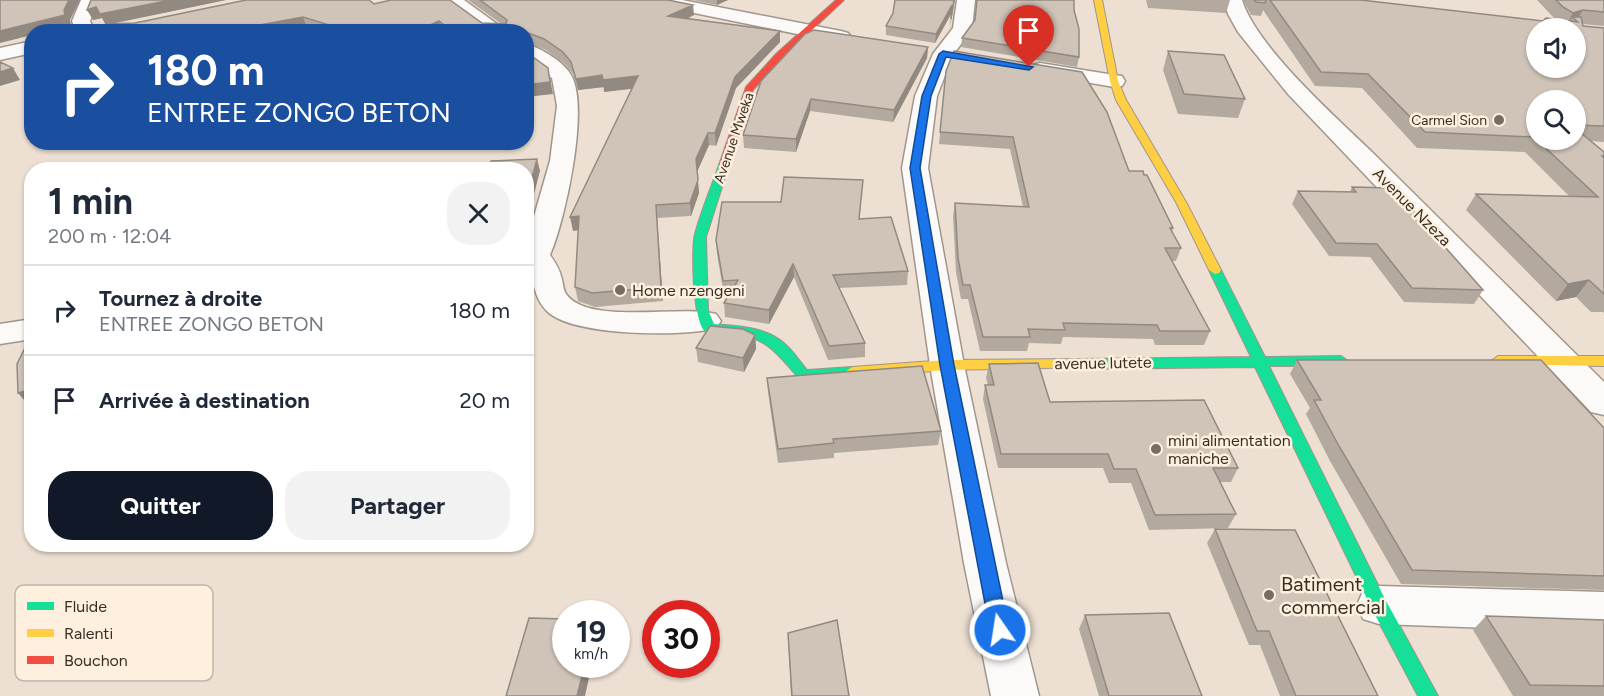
<!DOCTYPE html>
<html lang="fr">
<head>
<meta charset="utf-8">
<style>
  :root { --surface:#fff; --page:#f2f2f3; --text:#1f2937; --muted:#747a83; --line:#e0e1e3; --accent:#111827 }
  body { margin:0; font-family:Figtree,sans-serif; background:var(--page); color:var(--text); height:100vh; display:flex; flex-direction:column; font-size:22px; white-space:nowrap }
  * { box-sizing:border-box; margin:0 }
  p { font-size:20px; color:var(--muted) }
  .icon { flex:none; width:33px; height:33px; fill:none; stroke:currentColor; stroke-width:2; stroke-linecap:round; stroke-linejoin:round }
  .map { position:relative; flex:1; overflow:hidden }
  .details { position:absolute; left:24px; top:162px; width:510px; height:390px; display:flex; flex-direction:column; background:var(--surface); border-radius:24px; box-shadow:0 2px 4px #0004 }
  .details>* { flex:none }
  .hud { position:absolute; left:24px; top:24px; width:510px; height:126px; border-radius:24px; box-shadow:0 2px 4px #0004; background:#1a4fa0; color:#fff; overflow:hidden }
  .controls { position:absolute; left:1526px; top:18px; display:grid; gap:12px }
  .controls a { display:grid; place-items:center; width:60px; height:60px; border-radius:50%; background:var(--surface); box-shadow:0 2px 4px #0004; font-size:30px }
  .speed { position:absolute; left:552px; top:600px; display:flex; gap:12px; font-size:30px; font-weight:700; text-align:center }
  .speed>* { display:grid; place-content:center; width:78px; height:78px; border-radius:50%; background:var(--surface); box-shadow:0 2px 4px #0004; line-height:1 }
  .speed small { font-size:15px; font-weight:400 }
  .speed .limit { border:9px solid #d22; background:#fff; color:#111 }
  .pin { position:absolute; display:grid; place-items:center; width:51px; height:51px; color:#fff; margin:-62px -26px; border-radius:50% 50% 50% 0; rotate:-45deg; box-shadow:0 0 6px #0007 }
  .pin .icon { rotate:45deg }
  .me { position:absolute; width:66px; margin:-33px; rotate:347deg; stroke-linejoin:round; filter:drop-shadow(0 0 4px #0008) }
  .turn { display:flex; align-items:center; gap:21px; height:126px; padding:0 24px; font-size:27px }
  .turn .icon { width:78px; height:78px; stroke-width:2.5 }
  .turn b { display:block; font-size:42px; line-height:51px }
  .round { display:grid; place-items:center; flex:none; width:63px; height:63px; border-radius:24px; background:var(--page) }
  .overview { display:flex; align-items:center; justify-content:space-between; height:102px; padding:0 24px }
  h1 { font-size:36px; font-weight:700; line-height:45px }
  .cta { display:flex; gap:12px; margin-top:auto; padding:12px 24px }
  .cta a { flex:1; height:69px; border-radius:24px; background:var(--accent); color:#fff; font-size:24px; font-weight:700; line-height:69px; text-align:center }
  .cta a+a { background:var(--page); color:var(--text) }
  ul { padding:0; list-style:none }
  li { display:flex; align-items:center; gap:18px; height:90px; padding:0 24px; border-top:2px solid var(--line) }
  li div { flex:1 }
  li b { display:block; font-size:22px }
  li em { font-style:normal }
  .map>svg:first-child { display:block }
</style>
</head>
<body>
<div class="map">
<svg width="1604" height="696" viewBox="0 0 1604 696">
  <rect width="100%" height="100%" fill="#ede0d2"/>
  <g fill="none" stroke-linecap="round" stroke-linejoin="round">
    <defs>
      <path id="street" d="M81,0H99L90,21L95,32H76L72,21Z
        M443,0H464L508,32H486Z
        M646,0H682L841,31L848,33L851,37L848,41L841,43L655,5L649,4Z
        M957,0H975L972,29L953,55L937,96L928,168L964,365L1006,563L1039,696H991L964,563L930,365L902,168L915,96L933,54L953,28Z
        M1224,0H1242C1257,48 1337,118 1374,154C1451,230 1527,306 1604,382V415L1591,412L1288,94L1238,32L1228,14Z
        M32,41V53L0,60V48Z
        M526,44C541,48 564,62 571,75C590,107 565,221 550,255C555,262 559,268 561,276C563,282 563,289 566,294C589,326 680,304 716,314L721,321L716,328C683,337 577,336 549,313C536,302 535,288 530,273L526,274V244L550,161L557,106L552,78L526,59Z
        M1040,63L1114,75L1122,76L1125,81L1122,86L1114,87L1033,73L1030,69L1033,65Z
        M32,319V339L0,344V324Z
        M1379,586L1604,592V632L1379,624L1363,619L1357,605L1363,591Z"/>
      <path id="fast" d="M724,162L729,165L706,237L708,310L714,324C739,326 767,327 786,345C794,352 800,362 807,370L852,367L857,369L859,372L857,375L799,378C780,358 769,338 738,335C729,333 715,335 706,332C693,326 691,248 695,234C701,211 711,188 719,165Z
        M1215,266L1221,270L1265,357L1341,356L1348,361L1341,366H1269L1385,599L1438,696H1418L1373,611L1255,367L1082,369L1075,364L1082,359L1251,357L1209,270Z"/>
      <path id="slow" d="M1094,0H1102L1118,81L1126,100L1186,202L1221,270L1219,273L1215,274L1209,270L1176,202L1116,100L1110,81Z
        M1498,356H1604V366L1493,364L1491,361Z
        M1082,359L1087,361L1089,364L1087,367L947,370L852,377L845,372L852,367L947,360Z"/>
      <path id="jam" d="M836,0H844L782,58L753,90L729,165L728,167H720L719,165L746,87L776,54Z"/>
    </defs>
    <use href="#street" stroke="#a0968b" stroke-width="3"/>
    <use href="#fast" stroke="#a0968b" stroke-width="2"/>
    <use href="#slow" stroke="#a0968b" stroke-width="2"/>
    <use href="#jam" stroke="#a0968b" stroke-width="2"/>
    <use href="#street" fill="#fcfaf8" fill-rule="evenodd"/>
    <use href="#fast" fill="#16e098" fill-rule="evenodd"/>
    <use href="#slow" fill="#ffcf43" fill-rule="evenodd"/>
    <use href="#jam" fill="#f24e42" fill-rule="evenodd"/>
  </g>
  <path fill="#b3a99e" fill-rule="evenodd" d="M91,0H226L112,23H135L374,4L482,23H500L468,0H668L694,15L687,19L780,42L736,88L716,146L709,145L697,172L699,193L691,216L657,218L663,301L595,307L578,301L575,287L579,230L573,231L632,88L604,92V87L578,90L573,74L565,64L546,50L526,42V32H320L307,28L286,32H109L102,18L93,20Z
    M693,0H728L717,5Z
    M955,0L950,28L951,14L935,43L886,35V26Z
    M977,0L1074,10L1079,57L1077,67L961,47L962,38L975,21Z
    M1146,0H1230L1226,13L1148,8Z
    M1243,0H1361L1543,21L1555,19L1537,0H1604V26L1582,24L1583,26L1604,28V142L1591,141L1604,152V313L1603,312H1591L1576,297L1556,301L1466,210L1476,194L1569,196L1525,152L1417,148L1362,88L1315,86L1263,10L1261,16L1251,15ZM1536,100H1575V140H1536Z
    M928,47L927,58L893,122L810,111L796,152L744,148L743,135L761,81Z
    M1168,51L1245,99L1238,118L1178,114L1163,70Z
    M946,71L1129,171L1144,175L1173,228L1172,232L1181,248L1176,261H1172L1210,331L1204,345H1155L1153,339L1063,337L1061,344L1029,343L1027,351H980L968,299H961L956,272L953,216L955,203L1023,207L1010,149L939,144Z
    M1352,187L1483,290L1474,304L1404,302L1370,257L1329,256L1292,204L1298,191L1350,192Z
    M860,219L908,271L907,285L839,288L865,343V357L828,360L794,277L769,324L725,317L724,303L729,295H724L717,254L716,240Z
    M755,335L756,349L744,372L698,362L696,348Z
    M1297,360L1604,428V590L1401,584L1330,461L1306,414L1310,408L1290,374Z
    M989,364L1050,402L1238,468L1231,482H1220L1236,514L1228,528L1149,530L1131,483H1109L1103,468H998L983,399L985,385H988L986,378Z
    M767,378L941,431L938,445L834,453V458L778,463L768,392Z
    M1215,529L1378,696H1280L1260,645H1249L1207,543Z
    M1085,615L1202,696H1099L1079,629Z
    M1486,616L1604,620V696H1513L1473,630Z
    M788,633L849,696H791Z"/>
  <path fill="#928981" d="M69,0H80L70,20L71,25L47,32H32V35L0,43V31Z
    M171,0H226L106,25L100,14Z
    M717,0H728L717,5Z
    M693,5L694,15L669,27L668,16Z
    M952,5L951,14L935,43L936,34Z
    M96,7L102,18L93,20L87,10Z
    M1583,10L1576,21L1572,17L1567,26H1566L1573,13Z
    M303,17L307,28L286,32H233L232,30Z
    M439,21L442,32H415Z
    M780,31V42L736,88L716,146L715,133L735,77Z
    M928,47L927,58L893,122L894,110Z
    M13,68L20,80L0,86V72Z
    M548,68L553,94L526,97V85Z
    M602,75L604,87L578,90L576,79Z
    M638,76L639,88L604,92L603,80Z
    M811,99L810,111L796,152V139Z
    M708,133L709,145L697,172L696,159Z
    M537,159L540,171L526,225V200Z
    M698,180L699,193L691,216L690,203Z
    M656,205L657,218L663,301L661,287Z
    M579,216L582,229L573,231L570,217Z
    M793,264L794,277L769,324V310Z
    M1589,280L1576,297L1556,301L1568,284Z
    M755,335L756,349L744,372L743,358Z
    M32,389V407H30L18,393Z
    M585,664H592L585,696H577Z"/>
  <path fill="#d0c4b8" stroke="#928981" stroke-width="1.5" fill-rule="evenodd" d="M0,0H69L64,10L65,15L0,31Z
    M91,0H171L100,14L96,7L87,10Z
    M246,0H369L374,4L391,0H450L482,23L506,24L507,20L480,0H668L693,5L668,16L780,31L735,77L715,133H708L696,159L698,180L690,203L656,205L661,287L592,293L575,287L579,216L570,217L638,76L603,80L602,75L576,79L571,62L563,52L544,39L526,32H452L439,21L415,32H352L303,17L232,30L233,32H109L106,24L135,23Z
    M895,0H954L951,19L952,5L936,34L886,26L893,13Z
    M977,0H1074V10L1079,29V57L962,38L975,20Z
    M1254,0H1266L1265,3L1256,2Z
    M1270,0H1361L1543,21L1546,18L1578,22L1572,17H1581L1583,26L1604,28V126L1575,125V100H1536V138L1534,137L1425,132L1368,74L1321,72ZM1536,28H1575V68H1536Z
    M1556,0H1604V12L1583,10L1573,13L1563,7Z
    M814,30L928,47L894,110L811,99L796,139L743,135L761,81L805,34Z
    M954,51L1082,72L1107,112L1129,171H1143L1144,175H1147L1173,228H1170L1181,248H1165L1210,331H1160L1157,325L1063,323L1065,330L1028,329L1030,337H983L970,285H963L958,258L955,203L1029,207L1013,137L940,132L946,71Z
    M1168,51L1224,55L1245,99L1184,94Z
    M526,52L548,68L550,82L526,85Z
    M0,62L13,68L0,72Z
    M1575,128L1604,152V156H1602L1604,158V294L1589,280L1568,284L1476,194L1598,197L1537,140H1575Z
    M537,159L526,200V170H490L491,161Z
    M784,177L863,180L859,219L891,217L908,271L833,275L865,343L829,346L793,264L769,310L724,303L738,280L723,281L716,240L722,202H781Z
    M1352,187L1393,188L1483,290L1412,288L1377,244L1336,243L1298,191L1356,192Z
    M710,326L743,329L755,335L743,358L696,348Z
    M32,334V389L18,393L17,364Z
    M1297,360H1541L1604,428V576L1412,570L1339,446L1314,400H1321Z
    M1038,363L1050,402L1204,400L1238,468H1213L1236,514L1155,515L1136,469H1114L1108,454H1001L985,385H994L989,364Z
    M922,366L941,431L833,439L834,443L778,449L767,378Z
    M1215,529L1295,530L1378,696H1296L1269,631H1257Z
    M1169,613L1202,696H1109L1085,615Z
    M1486,616L1604,620V686L1530,685Z
    M529,618L566,619V664H585L577,696H506Z
    M837,620L849,696H792L788,633Z"/>
  <path fill="#1a73e8" stroke="#114b97" stroke-width="1.5" d="M943,51L1033,67L1029,70L946,57L931,96L920,168L954,365L1009,630L1006,636L1000,638L993,636L990,630L940,365L910,168L922,96L939,54Z"/>
  <g fill="#776c61" stroke="#feefdf" stroke-width="2">
    <circle cx="1499" cy="120" r="6"/>
    <circle cx="620" cy="290" r="6"/>
    <circle cx="1156" cy="449" r="6"/>
    <circle cx="1269" cy="595" r="6"/>
  </g>
  <g text-anchor="middle" dominant-baseline="central" stroke-width="5" stroke-linejoin="round" paint-order="stroke">
    <g font-size="14" fill="#372e24" stroke="#feefdf" text-anchor="end">
      <text x="1487" y="120">Carmel Sion</text>
    </g>
    <g font-size="14" fill="#372e24" stroke="#feefdf">
      <text transform="translate(734 138) rotate(-71)">Avenue Mweka</text>
    </g>
    <g font-size="16" fill="#372e24" stroke="#feefdf">
      <text transform="translate(1412 207) rotate(45)">Avenue Nzeza</text>
      <text transform="translate(1103 363) rotate(-1)">avenue lutete</text>
    </g>
    <g font-size="16" fill="#372e24" stroke="#feefdf" text-anchor="start">
      <text x="632" y="290">Home nzengeni</text>
      <text x="1168" y="440">mini alimentation<tspan x="1168" dy="18">maniche</tspan></text>
    </g>
    <g font-size="20" fill="#372e24" stroke="#feefdf" text-anchor="start">
      <text x="1281" y="584">Batiment<tspan x="1281" dy="23">commercial</tspan></text>
    </g>
  </g>
  <rect x="15" y="585" width="198" height="96" rx="9" fill="#feefdf" stroke="#c2b5a7" stroke-width="1.5"/>
  <rect x="27" y="602" width="27" height="8" fill="#16e098"/>
  <rect x="27" y="629" width="27" height="8" fill="#ffcf43"/>
  <rect x="27" y="656" width="27" height="8" fill="#f24e42"/>
  <g font-size="16" fill="#372e24">
    <text x="64" y="612">Fluide</text>
    <text x="64" y="639">Ralenti</text>
    <text x="64" y="666">Bouchon</text>
  </g>
</svg>
<div class="controls">
<a><svg class="icon" aria-label="sound" viewBox="0 0 24 24"><path d="M4 9h4l5-4v14l-5-4H4zM17 9q2 3 0 6"/></svg></a>
<a><svg class="icon" aria-label="search" viewBox="0 0 24 24"><circle cx="10" cy="10" r="6"/><path d="M15 15l6 6"/></svg></a>
</div>
<div class="speed"><div>19<small>km/h</small></div><div class="limit">30</div></div>
<div class="pin" style="left:1029px;top:67px;background:#d93025"><svg class="icon" aria-label="arrive" viewBox="0 0 24 24"><path d="M6 21V4h12l-3 4 3 4H6"/></svg></div>
<svg class="me" style="left:1000px;top:630px" viewBox="-20 -20 40 40"><circle r="17" fill="#1a73e8" stroke="#fff" stroke-width="3"/><path d="M0-11L8 9 0 5-8 9z" fill="#fff"/></svg>
<div class="hud">
<div class="turn"><svg class="icon" aria-label="right" viewBox="0 0 24 24"><path d="M7 20v-9h11M14 6l5 5-5 5"/></svg><div><b>180 m</b>ENTREE ZONGO BETON</div></div>
</div>
<section class="details">
<div class="overview"><div><h1>1 min</h1><p>200 m · 12:04</p></div><a class="round"><svg class="icon" aria-label="close" viewBox="0 0 24 24"><path d="M6 6l12 12M18 6L6 18"/></svg></a></div>
<ul>
<li><svg class="icon" aria-label="right" viewBox="0 0 24 24"><path d="M7 20v-9h11M14 6l5 5-5 5"/></svg><div><b>Tournez à droite</b><p>ENTREE ZONGO BETON</p></div><em>180 m</em></li>
<li><svg class="icon" aria-label="arrive" viewBox="0 0 24 24"><path d="M6 21V4h12l-3 4 3 4H6"/></svg><div><b>Arrivée à destination</b></div><em>20 m</em></li>
</ul>
<div class="cta"><a>Quitter</a><a>Partager</a></div>
</section>
</div>
</body>
</html>
